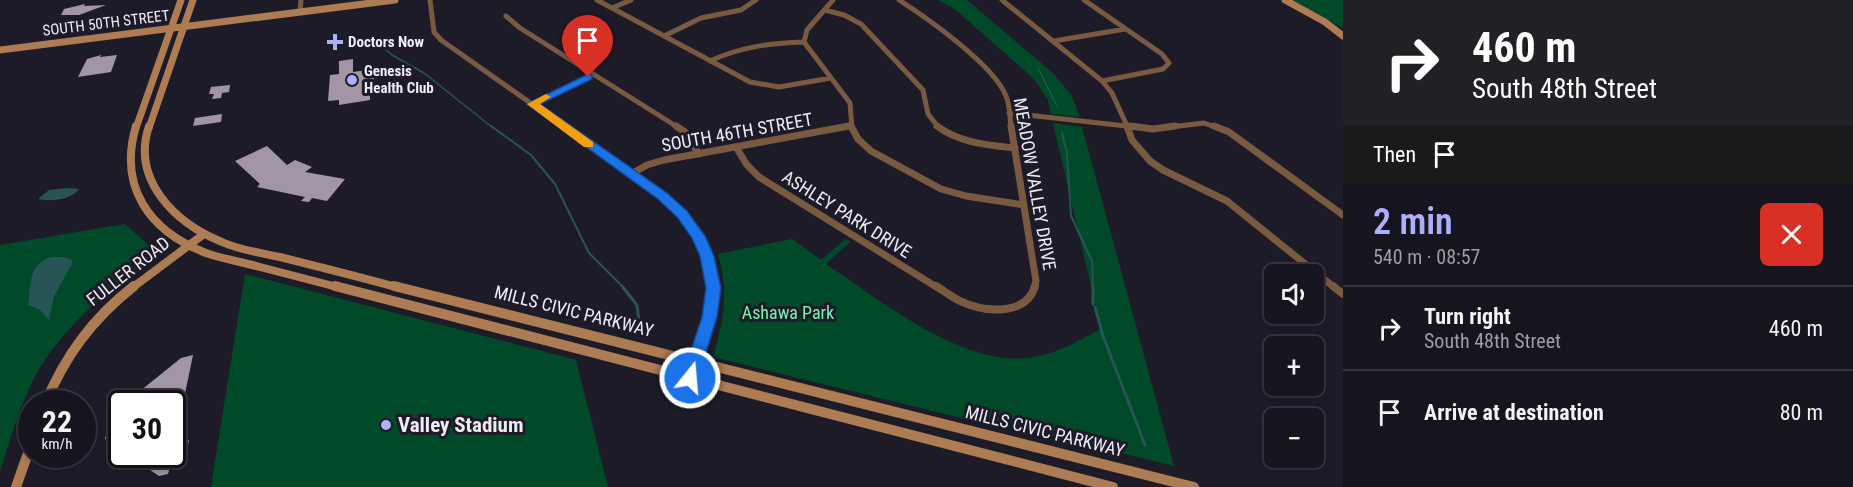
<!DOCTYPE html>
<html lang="en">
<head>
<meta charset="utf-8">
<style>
  :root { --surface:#16141f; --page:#1f1d28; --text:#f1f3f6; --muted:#9e9ea4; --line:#35333d; --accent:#adaffb }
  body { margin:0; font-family:"Roboto Condensed",sans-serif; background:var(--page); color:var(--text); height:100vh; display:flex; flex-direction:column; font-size:22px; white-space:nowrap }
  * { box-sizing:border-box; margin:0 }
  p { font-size:20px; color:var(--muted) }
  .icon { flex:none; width:33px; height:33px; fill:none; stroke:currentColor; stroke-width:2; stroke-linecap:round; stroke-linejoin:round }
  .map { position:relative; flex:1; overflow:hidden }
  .drawer { display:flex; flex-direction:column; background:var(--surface); width:510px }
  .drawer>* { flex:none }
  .hud { background:#202124; color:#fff; overflow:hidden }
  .buttons { position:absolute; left:1264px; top:264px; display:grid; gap:12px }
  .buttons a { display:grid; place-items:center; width:60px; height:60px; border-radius:9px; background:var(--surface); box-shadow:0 3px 9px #0003,0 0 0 2px var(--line); font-size:30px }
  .speed { position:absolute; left:18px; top:390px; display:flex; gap:12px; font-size:30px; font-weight:700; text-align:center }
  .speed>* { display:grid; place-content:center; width:78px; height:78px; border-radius:50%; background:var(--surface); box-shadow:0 3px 9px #0003,0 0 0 2px var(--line); line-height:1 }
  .speed small { font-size:15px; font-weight:400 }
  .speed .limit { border:3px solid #111; border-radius:9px; background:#fff; color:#111 }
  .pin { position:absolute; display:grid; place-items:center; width:51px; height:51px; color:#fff; margin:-62px -26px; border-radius:50% 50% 50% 0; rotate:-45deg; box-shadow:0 0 6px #0007 }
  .pin .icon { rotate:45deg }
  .me { position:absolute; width:66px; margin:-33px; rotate:17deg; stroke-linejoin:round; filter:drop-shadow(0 0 4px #0008) }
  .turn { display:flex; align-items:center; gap:21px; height:126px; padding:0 30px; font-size:27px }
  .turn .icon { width:78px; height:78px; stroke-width:2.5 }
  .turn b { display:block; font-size:42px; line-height:51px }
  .then { display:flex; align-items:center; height:57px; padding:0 30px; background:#0003; gap:12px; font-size:22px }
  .round { display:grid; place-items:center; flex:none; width:63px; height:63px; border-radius:9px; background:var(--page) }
  .summary { display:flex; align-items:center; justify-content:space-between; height:102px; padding:0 30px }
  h1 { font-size:36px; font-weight:600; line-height:45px; color:var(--accent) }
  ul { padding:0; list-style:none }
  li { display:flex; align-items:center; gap:18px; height:84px; padding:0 30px; border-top:2px solid var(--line) }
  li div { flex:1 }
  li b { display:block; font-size:22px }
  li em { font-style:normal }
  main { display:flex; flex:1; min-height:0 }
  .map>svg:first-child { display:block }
</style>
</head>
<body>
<main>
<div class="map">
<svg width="1343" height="487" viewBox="0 0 1343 487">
  <rect width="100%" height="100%" fill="#1e1b29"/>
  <path fill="#004a2a" d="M938,0H967L1054,74L1072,96L1080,117L1051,114L1048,100L1034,79L956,10Z
    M1292,0H1343V28Z
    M1053,123L1082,127L1174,466L997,422L993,426L713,357C724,321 729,291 718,254L792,239L821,260L846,239L850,242L826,264C880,300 966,370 1034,357C1059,353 1079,340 1101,329Z
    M125,224L155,251C108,292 55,331 29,389C17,415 9,444 0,471V245Z
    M245,274L576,360L608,487H211Z"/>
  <path fill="#275454" d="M67,188L79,189C71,200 50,202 38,199L49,190Z
    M52,257H64L72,260V264L54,296L49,320L39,309L28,305C31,285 28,263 52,257Z"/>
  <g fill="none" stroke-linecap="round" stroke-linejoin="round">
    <path stroke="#275454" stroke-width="1.5" d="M378,43L392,55L424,73L493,128
      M1038,68L1057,106"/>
    <path stroke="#275454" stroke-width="2" d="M491,126L531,155L555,184L589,253L624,288
      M1062,133L1067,153L1071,216L1092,261L1093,288"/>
    <path stroke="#275454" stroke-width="3" d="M622,286L637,305L639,322
      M1093,286V304
      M1095,307L1103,336L1145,445"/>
  </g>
  <path fill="#a295a5" d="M85,4L84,6L106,5L79,15H61L64,9Z
    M101,55L100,57L117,55L111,72L78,77L87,59Z
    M353,59V72L374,69V85L370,86V100L339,105V100L328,101L330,75L339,74V61Z
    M230,85L229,92L222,93L221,98L212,99L214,94H209L211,87Z
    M222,114L221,122L193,126L195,118Z
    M267,146L287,165L295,160L312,167L305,172L345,179L327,201L312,198L309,202L301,201L305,197L257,187L260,184L235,161Z
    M193,355L175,442L172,441V404H124L181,358Z
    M122,405V451L105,439L112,413Z
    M189,440L186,456L172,460L168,474L159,476L127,454H172V444Z"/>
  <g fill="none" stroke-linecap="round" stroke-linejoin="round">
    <path stroke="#795a41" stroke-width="5" d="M430,0L434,32L441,40L566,128
      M597,0L750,82L779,87L831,78
      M833,0L807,30L804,42L850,103L852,128
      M899,0C927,18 994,65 1006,96C1010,105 1010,118 1011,128
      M1002,0L1102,81L1112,93L1128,128
      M1084,0L1162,54L1169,63L1163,69L1102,81
      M612,8L631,0
      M825,10L844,15L861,24L923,90L928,114L939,128
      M300,12L301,0
      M506,16L520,28L679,128
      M664,36L701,18L741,10L756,0
      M1054,41L1125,29
      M710,61C740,47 771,43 804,42
      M532,104L593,74
      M1009,113L1144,128
      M840,128L851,126
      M1162,128L1204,123L1218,128"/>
    <path stroke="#795a41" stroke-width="7" d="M563,126C614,162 717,216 711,288
      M676,126L685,132L699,154
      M851,126L858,139L871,151L941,189L966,196L1024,205
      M937,126C959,143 988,145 1015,148
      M1011,126L1036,281L1034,288
      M1127,126L1132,140L1150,161L1163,170L1227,201L1335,288
      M1130,126L1153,129L1175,126
      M1214,126L1229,132L1343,215
      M736,147L747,165L759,177L938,288
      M631,174L647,165L664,160L849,126"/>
    <path stroke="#795a41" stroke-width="8" d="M936,286C944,291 952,297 960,301C983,312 1026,317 1035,286
      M1333,286L1343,294
      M690,378L705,326L712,286"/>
    <path stroke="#ae7c53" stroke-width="7" d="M1285,0L1325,22L1343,36
      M0,50L395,0
      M136,128L181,0
      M149,128L193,0"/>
    <path stroke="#ae7c53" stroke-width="8" d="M136,126C118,187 149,231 206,253C223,259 242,262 260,267C287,274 314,281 341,288
      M149,126C131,180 175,223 222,242C239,250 261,253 280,257C320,267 360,277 400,288
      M132,288L204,234"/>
    <path stroke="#ae7c53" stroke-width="10" d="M335,286L1113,487
      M394,286L1194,487
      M45,404C65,356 92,319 134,286
      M16,487L32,442"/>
  </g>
  <path fill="#1a73e8" stroke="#114b97" stroke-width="1.5" d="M588,74L592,75V79L540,104L667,193L687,211L705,236L714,256L721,288L717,317L698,378L696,382L690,384L684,382L682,378L702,317L706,288L700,256L692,238L678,218L658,199L527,104Z"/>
  <path fill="#f59e0b" d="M546,94L551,97L540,104L593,142V147H584L527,104Z"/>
  <g fill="#adaffb" stroke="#1e1b29" stroke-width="2">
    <path d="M332 33h6v6h6v6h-6v6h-6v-6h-6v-6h6z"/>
    <circle cx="352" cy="80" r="6"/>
    <circle cx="386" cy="425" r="6"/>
  </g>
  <g text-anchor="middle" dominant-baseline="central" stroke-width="6" stroke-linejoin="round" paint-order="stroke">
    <g font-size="15" fill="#eeecf6" stroke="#1e1b29">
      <text transform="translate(106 23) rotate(-7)">SOUTH 50TH STREET</text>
    </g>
    <g font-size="15" font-weight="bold" fill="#eeecf6" stroke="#1e1b29" text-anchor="start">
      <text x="348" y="42">Doctors Now</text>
      <text x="364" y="71">Genesis<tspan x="364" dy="17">Health Club</tspan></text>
    </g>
    <g font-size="18" fill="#eeecf6" stroke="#1e1b29">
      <text transform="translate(737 132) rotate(-10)">SOUTH 46TH STREET</text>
      <text transform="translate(1035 184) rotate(80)">MEADOW VALLEY DRIVE</text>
      <text transform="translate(847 214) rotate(32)">ASHLEY PARK DRIVE</text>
      <text transform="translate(128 271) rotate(-38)">FULLER ROAD</text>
      <text transform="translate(574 311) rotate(14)">MILLS CIVIC PARKWAY</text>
      <text transform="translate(1045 431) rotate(14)">MILLS CIVIC PARKWAY</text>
    </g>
    <g font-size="18" fill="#74f6ae" stroke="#1e1b29">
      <text x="788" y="312">Ashawa Park</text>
    </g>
    <g font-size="21" font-weight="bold" fill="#eeecf6" stroke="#1e1b29" text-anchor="start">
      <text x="398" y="425">Valley Stadium</text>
    </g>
  </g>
</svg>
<div class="buttons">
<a><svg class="icon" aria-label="sound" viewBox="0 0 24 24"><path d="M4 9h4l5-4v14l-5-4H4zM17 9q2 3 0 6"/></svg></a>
<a>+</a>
<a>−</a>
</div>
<div class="speed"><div>22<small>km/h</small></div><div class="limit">30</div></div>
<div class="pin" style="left:588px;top:77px;background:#d93025"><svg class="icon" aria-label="arrive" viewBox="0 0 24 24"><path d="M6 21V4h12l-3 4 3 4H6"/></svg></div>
<svg class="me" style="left:690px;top:378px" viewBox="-20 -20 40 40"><circle r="17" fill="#1a73e8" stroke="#fff" stroke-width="3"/><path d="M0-11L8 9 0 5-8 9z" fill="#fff"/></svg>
</div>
<section class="drawer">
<div class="hud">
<div class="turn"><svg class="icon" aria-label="right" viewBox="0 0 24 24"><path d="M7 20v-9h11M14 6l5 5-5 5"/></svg><div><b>460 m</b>South 48th Street</div></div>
<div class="then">Then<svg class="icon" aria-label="arrive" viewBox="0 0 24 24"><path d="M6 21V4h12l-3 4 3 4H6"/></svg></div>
</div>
<div class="summary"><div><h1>2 min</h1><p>540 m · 08:57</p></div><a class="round" style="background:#d93025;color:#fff"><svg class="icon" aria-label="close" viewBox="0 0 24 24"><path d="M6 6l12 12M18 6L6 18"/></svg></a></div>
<ul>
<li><svg class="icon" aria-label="right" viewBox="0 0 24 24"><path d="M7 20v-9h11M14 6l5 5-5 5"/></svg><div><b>Turn right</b><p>South 48th Street</p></div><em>460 m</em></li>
<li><svg class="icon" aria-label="arrive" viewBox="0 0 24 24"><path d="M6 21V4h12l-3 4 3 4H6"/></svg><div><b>Arrive at destination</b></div><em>80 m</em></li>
</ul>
</section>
</main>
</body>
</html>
